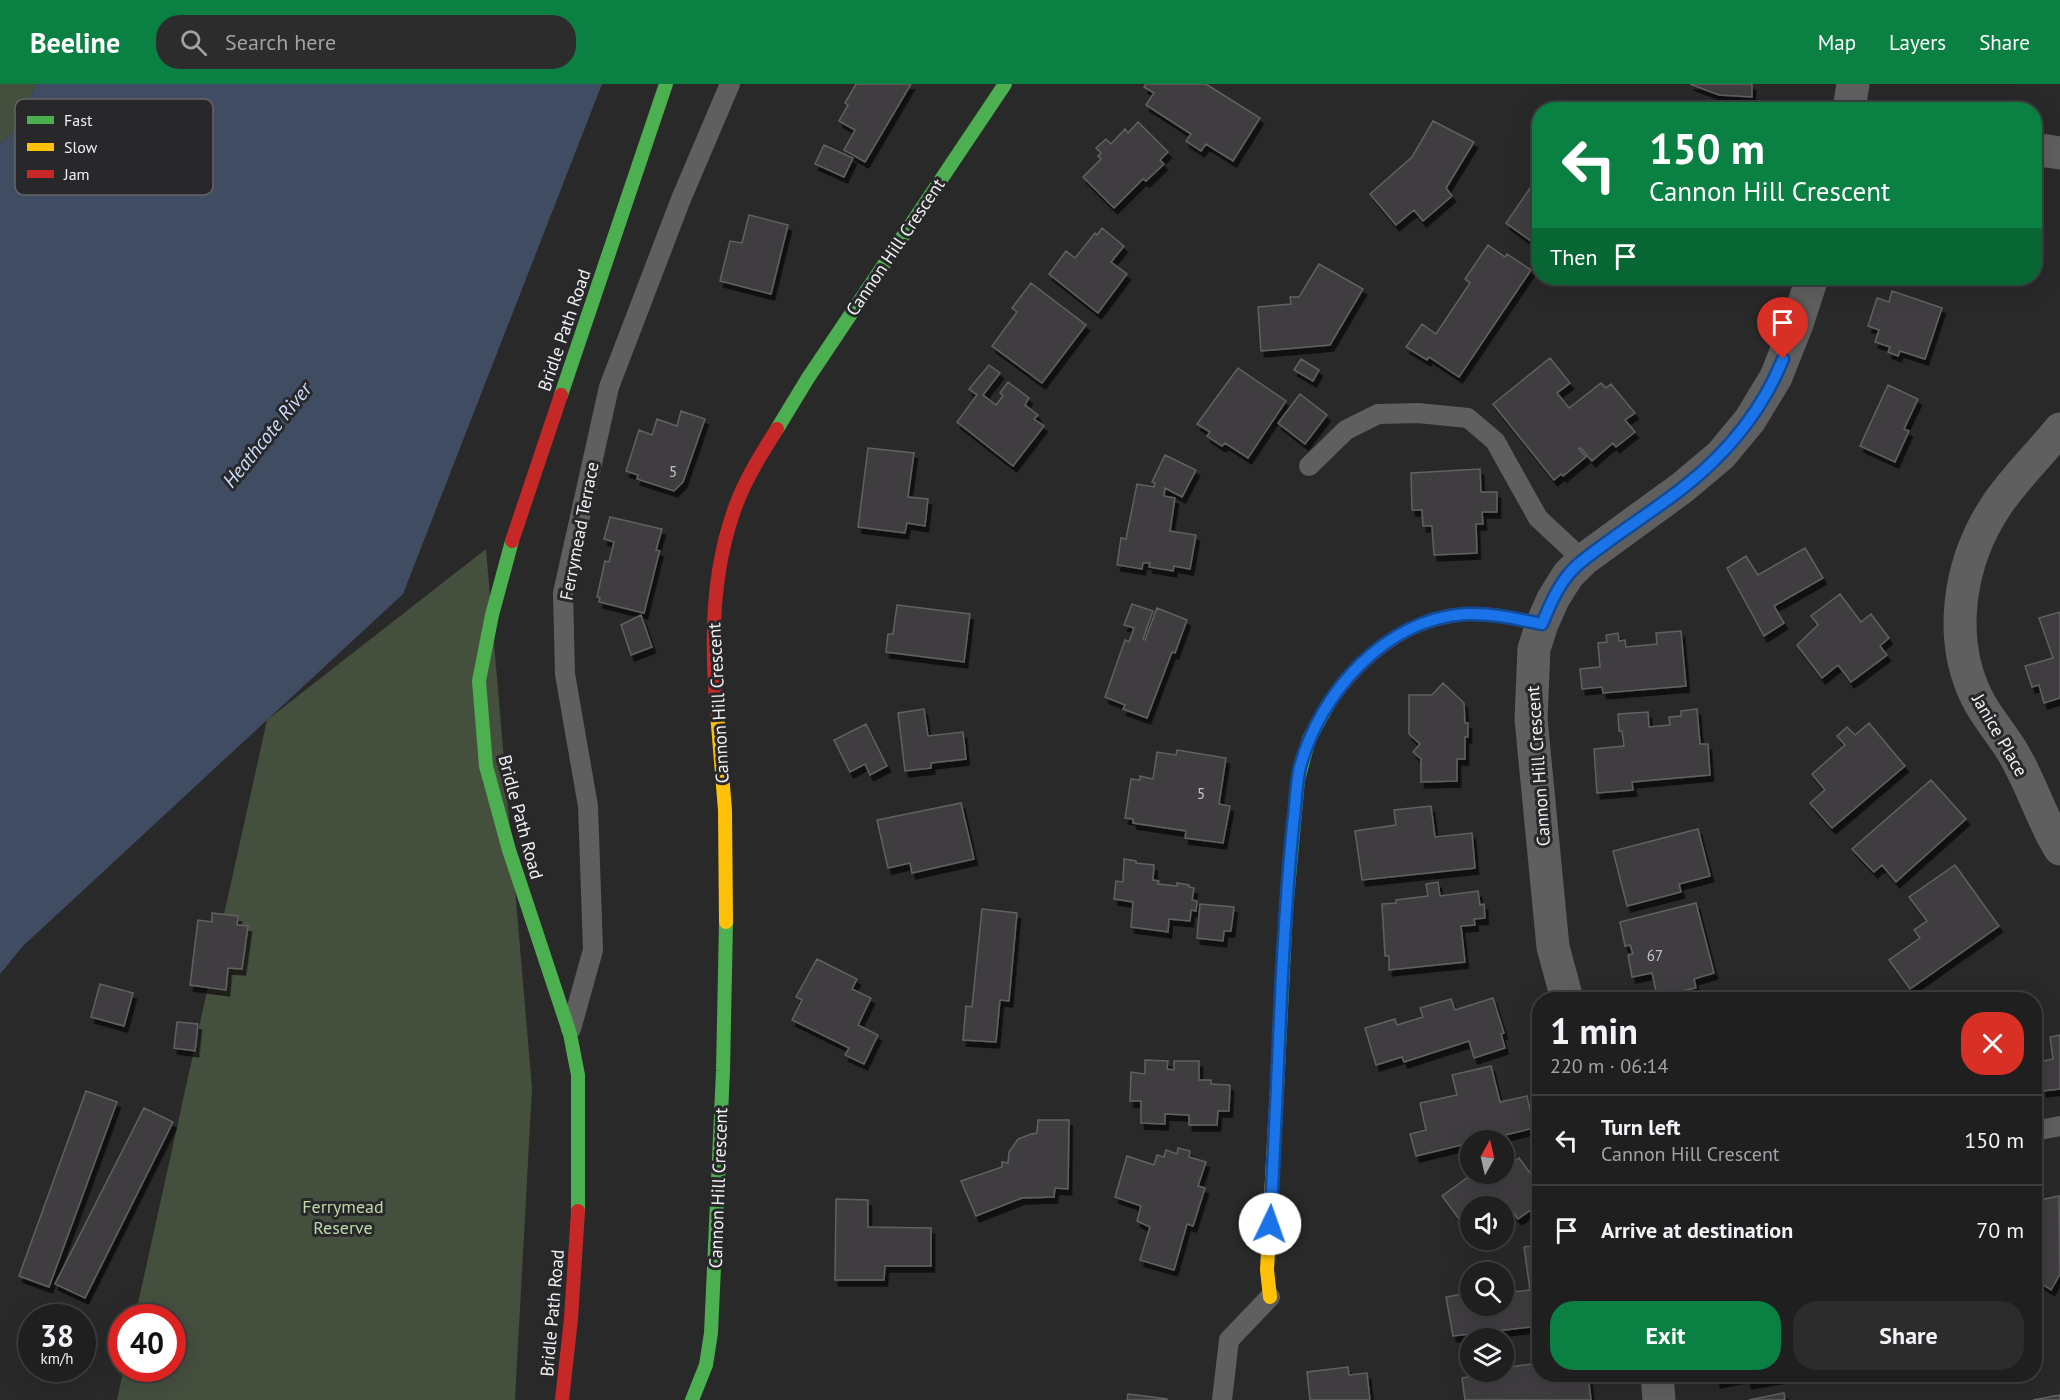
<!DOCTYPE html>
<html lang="en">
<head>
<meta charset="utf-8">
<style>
  :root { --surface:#1f1f20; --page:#2c2c2d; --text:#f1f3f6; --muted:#a1a2a5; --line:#3c3d3e; --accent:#0b8043 }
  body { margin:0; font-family:"PT Sans",sans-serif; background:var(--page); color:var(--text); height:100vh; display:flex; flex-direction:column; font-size:22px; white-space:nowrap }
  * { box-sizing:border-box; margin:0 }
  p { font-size:20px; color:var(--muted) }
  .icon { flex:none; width:33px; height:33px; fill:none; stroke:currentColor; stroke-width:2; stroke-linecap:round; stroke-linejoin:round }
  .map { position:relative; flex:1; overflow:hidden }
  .details { position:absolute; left:1532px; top:908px; width:510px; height:390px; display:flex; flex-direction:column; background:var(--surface); border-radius:24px; box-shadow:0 6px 24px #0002,0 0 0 2px var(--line) }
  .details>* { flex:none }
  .hud { position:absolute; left:1532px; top:18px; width:510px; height:183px; border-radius:24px; box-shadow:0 6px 24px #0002,0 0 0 2px var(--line); background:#0b8043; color:#fff; overflow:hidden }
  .needle { width:39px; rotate:8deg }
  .tools { position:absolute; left:1460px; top:1046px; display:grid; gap:12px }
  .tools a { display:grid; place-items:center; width:54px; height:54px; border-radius:50%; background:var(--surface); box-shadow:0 6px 24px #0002,0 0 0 2px var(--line); font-size:30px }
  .speed { position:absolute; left:18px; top:1220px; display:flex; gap:12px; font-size:30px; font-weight:700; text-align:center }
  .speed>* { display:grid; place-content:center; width:78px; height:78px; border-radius:50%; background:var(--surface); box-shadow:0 6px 24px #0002,0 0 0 2px var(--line); line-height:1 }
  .speed small { font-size:15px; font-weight:400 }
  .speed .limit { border:9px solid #d22; background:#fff; color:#111 }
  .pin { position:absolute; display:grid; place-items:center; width:51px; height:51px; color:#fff; margin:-62px -26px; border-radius:50% 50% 50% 0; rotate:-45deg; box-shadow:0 0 6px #0007 }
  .pin .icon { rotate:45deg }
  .me { position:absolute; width:66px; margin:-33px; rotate:3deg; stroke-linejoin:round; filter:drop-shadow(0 0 4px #0008) }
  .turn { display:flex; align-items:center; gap:21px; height:126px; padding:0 18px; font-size:27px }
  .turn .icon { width:78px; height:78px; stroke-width:2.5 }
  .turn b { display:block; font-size:42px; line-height:51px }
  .then { display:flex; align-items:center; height:57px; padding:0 18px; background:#0003; gap:12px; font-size:22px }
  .round { display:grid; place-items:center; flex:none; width:63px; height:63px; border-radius:24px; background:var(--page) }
  .headline { display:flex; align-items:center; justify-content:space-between; height:102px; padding:0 18px }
  h1 { font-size:36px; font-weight:800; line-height:45px }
  .cta { display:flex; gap:12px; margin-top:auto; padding:12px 18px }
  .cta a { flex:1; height:69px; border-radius:24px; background:var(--accent); color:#fff; font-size:24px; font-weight:800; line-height:69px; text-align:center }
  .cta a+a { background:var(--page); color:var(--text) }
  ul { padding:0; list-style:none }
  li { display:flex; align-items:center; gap:18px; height:90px; padding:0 18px; border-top:2px solid var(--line) }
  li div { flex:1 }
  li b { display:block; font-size:22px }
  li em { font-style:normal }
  header { display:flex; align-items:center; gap:36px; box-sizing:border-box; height:84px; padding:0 30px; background:var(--accent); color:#fff }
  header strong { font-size:28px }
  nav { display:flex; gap:33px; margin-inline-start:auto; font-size:21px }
  .search { width:420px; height:54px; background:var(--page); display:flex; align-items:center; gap:15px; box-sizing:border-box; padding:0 21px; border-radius:24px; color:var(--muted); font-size:22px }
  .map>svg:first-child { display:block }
</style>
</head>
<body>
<header>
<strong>Beeline</strong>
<div class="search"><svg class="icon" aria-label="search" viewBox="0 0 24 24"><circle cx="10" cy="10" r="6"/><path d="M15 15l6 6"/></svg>Search here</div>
<nav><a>Map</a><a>Layers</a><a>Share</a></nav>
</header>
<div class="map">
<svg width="2060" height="1316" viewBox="0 0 2060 1316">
  <defs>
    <filter id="shadow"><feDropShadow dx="3.5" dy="6" stdDeviation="0" flood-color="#0009"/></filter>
  </defs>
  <rect width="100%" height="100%" fill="#29292a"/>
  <path fill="#454f3e" d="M0,0H36L17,45L0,59Z
    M486,465L532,1004L515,1316H117L124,1284H172V1233H135L267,636Z"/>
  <path fill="#404c62" d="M36,0H602L403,510L23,862L0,890V59L17,45Z"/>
  <path fill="#3f3e3f" stroke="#616162" stroke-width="1.5" filter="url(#shadow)" d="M856,0H911L865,78L844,66L855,46L839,37L848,21L845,19Z
    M1146,0H1206L1260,34L1233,77L1206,60L1201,67L1186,57L1191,50L1146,21L1154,9L1144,3Z
    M1690,0H1752V13L1719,11Z
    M1637,17L1639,26H1595Z
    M1433,37L1474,58L1446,104L1452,112L1423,137L1414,126L1396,141L1370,110L1412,73Z
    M1138,38L1168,68L1160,76L1164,80L1146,97L1143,95L1114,124L1083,93L1101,75L1098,72L1101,69L1096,64L1106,55L1111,60L1125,45L1128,49Z
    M824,61L853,74L844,93L815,80Z
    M1533,100L1539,103V154L1535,160L1506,139Z
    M749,131L788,141L771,210L720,197L730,157L742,159Z
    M1102,144L1124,162L1111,178L1127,190L1098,229L1049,190L1066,167L1075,174L1095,149L1097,151Z
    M1488,161L1505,173L1507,170L1531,186L1459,293L1429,273L1427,276L1406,263L1422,240L1436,250L1470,199L1465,195Z
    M1319,180L1363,205L1330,261L1261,267L1258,223L1291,220L1290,213H1299Z
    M1031,199L1086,241L1042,299L992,262L1017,228L1012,224Z
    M1892,207L1942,224L1925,275L1900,267L1898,272L1888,268L1890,263L1875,258L1879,246L1868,242L1877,214L1889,218Z
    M1550,274L1570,299L1557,309L1569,324L1601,299L1606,304L1611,300L1635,329L1625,336L1635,348L1616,363L1613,359L1592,377L1581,364L1579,365L1586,373L1563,392L1561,390L1554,396L1493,320Z
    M1301,275L1319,286L1313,297L1294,286Z
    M989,281L1000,289L983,311L996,321L1003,312L1000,309L1008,298L1029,314L1025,321L1038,331L1034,335L1044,342L1013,382L957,338L977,311L969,305Z
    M1238,284L1286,317L1248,374L1225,359L1222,362L1207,352L1210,348L1197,340Z
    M1888,301L1918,315L1904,345L1909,347L1895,378L1860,362Z
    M1300,310L1327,331L1305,360L1278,339Z
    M681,327L705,335L683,398L674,407L637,395L638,391L626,387L639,346L652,351L657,335L677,342Z
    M868,364L914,369L908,413L928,415L925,442L907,439L905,449L858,443Z
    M1165,371L1196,386L1182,413L1165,404L1164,412L1175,414L1170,447L1196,451L1190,485L1174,482L1173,487L1149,483L1150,479H1143L1142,485L1117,481L1121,454L1126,455L1137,400L1154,403L1155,399L1152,398Z
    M1480,385L1481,408H1497V428H1482L1483,440H1476L1477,469L1434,471L1432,442H1423L1422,426H1412L1411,389Z
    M610,433L662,445L656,466L660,467L658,473L644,529L599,518L600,514L597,513L605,477L609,478L614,458L604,455Z
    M1805,464L1823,494L1774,522L1784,539L1764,552L1727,484L1746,472L1758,491Z
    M1840,510L1861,538L1871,530L1889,554L1880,562L1887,571L1851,598L1838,581L1822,594L1797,561L1818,541L1811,532Z
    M1132,520L1153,527L1143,555L1145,556L1157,524L1187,536L1175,569L1172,568L1147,634L1123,625L1125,621L1105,613L1125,556L1129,558L1134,544L1124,541Z
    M897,521L970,530L964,578L886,568L888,550H893Z
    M2060,528V614L2044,619L2039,601L2032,603L2025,582L2053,574L2039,534Z
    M641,531L652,563L631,571L621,541Z
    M1681,547L1686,602L1603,609L1602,603L1582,605L1580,585L1600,583L1598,559L1607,558L1606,551L1618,549L1619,557L1625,556L1626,563L1657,560L1656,549Z
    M1443,599L1464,619L1465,639H1468V653H1465V675H1457V697L1421,698V675L1413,668L1420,660L1409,650V611H1432Z
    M924,625L928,652L963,648L966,675L931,679V684L905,687L898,629Z
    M1697,625L1700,660H1708L1710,691L1632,698L1633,706L1597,709L1594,665L1624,662L1622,647H1619L1618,630L1648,628L1649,643L1670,641L1669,633L1681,632V627Z
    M1869,639L1905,682L1832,744L1810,719L1825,706L1812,690L1845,661L1837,652L1847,643L1855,651Z
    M866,640L887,682L870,691L865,680L850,688L834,656Z
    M1177,666L1226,674L1219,720L1230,722L1223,759L1185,754L1186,747L1133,739V735L1125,734L1131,695L1140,696V692L1153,695L1157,668L1176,671Z
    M1931,696L1966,735L1896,798L1882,781L1874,788L1852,765Z
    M961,719L974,775L912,789L910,779L888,784L877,736Z
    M1431,722L1435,753L1472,749L1475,784L1362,796L1355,747L1396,741L1394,726Z
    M1698,745L1710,792L1679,800L1681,808L1627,822L1613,767Z
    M1124,775L1136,777V779L1154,781L1153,796L1159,797L1158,800L1177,802V799L1189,801V803L1194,804L1192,816L1197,817L1196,827L1191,826L1190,837L1169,835L1168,848L1131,843L1133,818L1114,815L1116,797L1123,798Z
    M1955,781L1999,842L1910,905L1889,876L1920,854L1914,846L1927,837L1909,813Z
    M1438,798L1440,812L1478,807L1480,821L1484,820L1485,834L1474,835L1475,841L1461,842L1465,878L1389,886V872H1385L1382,820L1396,819V816L1428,812L1426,800Z
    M1696,819L1714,889L1694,895L1696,904L1657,912L1652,889L1632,893L1628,871L1633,870L1630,861L1625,862L1620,838Z
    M1200,820L1234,823L1231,847H1224L1223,857L1197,854Z
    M982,825L1017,829L1009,917L1000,916L996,958L963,956L966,922L972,923Z
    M212,829L238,832L237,841L248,842L242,885L228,884L226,906L190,901L198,836L212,838Z
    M817,875L857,895L852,905L871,914L858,941L878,951L864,980L845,971L849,964L792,936L802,916L796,913Z
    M100,900L133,909L124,942L91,933Z
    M1493,914L1504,949L1501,950L1505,964L1474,974L1469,957L1404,978L1402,973L1376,981L1365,944L1395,935L1397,941L1423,933L1420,924L1451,915L1455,926Z
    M177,938L198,940L195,967L174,964Z
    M2060,951V1005L2043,1007L2038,978L2053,975L2050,953Z
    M1145,976L1168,977L1167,985L1174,986V977H1199V996H1211V1000L1230,1001L1229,1027H1218L1217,1041H1189V1031L1165,1030V1040L1141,1039V1017H1130L1131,988L1145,990Z
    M1491,982L1500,1018L1527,1012L1534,1044L1484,1056H1470V1059L1416,1072L1410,1050L1426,1046L1420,1019L1457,1011L1452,991Z
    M86,1007L117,1018L49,1203L19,1192Z
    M144,1024L173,1038L85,1214L55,1200Z
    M1038,1036H1069L1068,1105L1055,1104L1054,1113L1022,1114L976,1132L961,1097L1002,1083V1078L1008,1079L1009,1068L1018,1055L1031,1050L1037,1049Z
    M1178,1064L1190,1067L1189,1073L1206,1078L1198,1102L1205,1104L1193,1142L1187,1140L1174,1186L1140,1176L1150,1143L1137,1137L1141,1122L1115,1113L1127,1072L1154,1081L1157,1071L1164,1073L1166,1066L1177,1070Z
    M1519,1074L1539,1101V1120L1518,1135L1513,1128L1503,1135V1122H1470V1150L1442,1112L1474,1089H1489L1492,1094L1498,1089H1503V1085Z
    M2059,1112L2060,1190L2051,1206L2034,1194V1125L2036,1124L2035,1117Z
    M836,1115L868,1116V1143L931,1144V1182H885L884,1196H835Z
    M1539,1161V1242L1453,1252L1446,1213L1463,1210V1213H1470V1221H1503V1209L1530,1206L1524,1163Z
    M1539,1279V1290H1588L1591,1316H1465L1462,1294L1480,1291L1479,1287H1503V1284Z
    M1348,1283L1349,1291L1367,1289L1370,1316H1310L1307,1288Z
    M1716,1290H1795V1291L1748,1299L1747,1292L1717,1298Z
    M1784,1309L1785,1316H1749Z
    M1128,1310L1167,1315V1316H1127Z
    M2060,1311V1316H2033Z"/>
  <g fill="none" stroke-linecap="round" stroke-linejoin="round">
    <path stroke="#605f60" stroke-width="20" d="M1309,382L1346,346L1378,330L1418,329L1468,334L1495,357L1538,434L1583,476
      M571,945L593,866L588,722L565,590L563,509L609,303L681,115L730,0
      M2034,1047L2060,1042
      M1222,1316L1229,1256L1270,1213"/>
    <path stroke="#605f60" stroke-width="33" d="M1849,26L1853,0
      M2034,65L2060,69
      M2060,345C2040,370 2013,396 1996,422C1959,478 1947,553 1977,614C1986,632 2001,649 2012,667C2031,698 2041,734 2060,765
      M1567,915L1553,863L1531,635L1534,565L1542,540L1553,515L1568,491L1583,476L1683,403L1721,371L1750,336L1776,293L1797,240L1812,194
      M1657,1290L1659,1316"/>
    <path stroke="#4caf50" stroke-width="14" d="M561,311L666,0
      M777,345L808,294L1005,0
      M512,457L492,531L479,597L486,682L509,766L570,950L578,991V1127
      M1278,986L1286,826L1298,696L1309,655L1329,619
      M692,1316L706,1281L711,1249L723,987L726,838"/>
    <path stroke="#ffc107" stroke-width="14" d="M717,629L725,726L726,838
      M1270,1213L1267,1186L1278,986"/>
    <path stroke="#c62828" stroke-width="14" d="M512,457L561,311
      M1329,619C1361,572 1410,532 1469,530C1493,529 1518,535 1542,540
      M717,629C711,559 711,488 736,421C746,394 762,369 777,345
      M562,1316L571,1235L578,1127"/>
  </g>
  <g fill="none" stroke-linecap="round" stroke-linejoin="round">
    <defs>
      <path id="route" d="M1270,1140C1275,1057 1278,974 1282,891C1285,838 1288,785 1294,733C1296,717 1296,699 1300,683C1320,609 1385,535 1466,530C1491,529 1517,535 1542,540C1549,523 1556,506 1568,491C1577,479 1590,471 1602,462C1629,442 1657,424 1684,403C1727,369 1762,327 1783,275"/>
    </defs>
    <use href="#route" stroke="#114b97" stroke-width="15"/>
    <use href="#route" stroke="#1a73e8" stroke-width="10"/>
  </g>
  <g text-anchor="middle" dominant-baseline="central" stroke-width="6" stroke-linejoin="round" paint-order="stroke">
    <g font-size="15" fill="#c4c4c6">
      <text x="673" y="387">5</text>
      <text x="1201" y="709">5</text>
      <text x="1655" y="871">67</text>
    </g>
    <g font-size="18" fill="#f1f1f3" stroke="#28282b">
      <text transform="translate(895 163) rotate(-56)">Cannon Hill Crescent</text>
      <text transform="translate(564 246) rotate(-71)">Bridle Path Road</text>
      <text transform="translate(579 447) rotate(-79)">Ferrymead Terrace</text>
      <text transform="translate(718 619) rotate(-93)">Cannon Hill Crescent</text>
      <text transform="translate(2000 651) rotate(60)">Janice Place</text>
      <text transform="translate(1538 682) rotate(-94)">Cannon Hill Crescent</text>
      <text transform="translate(521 733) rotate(75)">Bridle Path Road</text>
      <text transform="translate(718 1104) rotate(-88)">Cannon Hill Crescent</text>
      <text transform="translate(552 1229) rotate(-85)">Bridle Path Road</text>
    </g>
    <g font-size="18" fill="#bdd9a7" stroke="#28282b">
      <text x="343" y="1122">Ferrymead<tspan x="343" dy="21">Reserve</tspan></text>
    </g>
    <g font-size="20" font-style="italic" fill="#ccddfa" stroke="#28282b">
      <text transform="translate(267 351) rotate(-51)">Heathcote River</text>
    </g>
  </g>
  <rect x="15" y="15" width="198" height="96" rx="9" fill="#28282b" stroke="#646467" stroke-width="1.5"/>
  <rect x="27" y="32" width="27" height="8" fill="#4caf50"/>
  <rect x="27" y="59" width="27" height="8" fill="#ffc107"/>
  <rect x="27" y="86" width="27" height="8" fill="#c62828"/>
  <g font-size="16" fill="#f1f1f3">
    <text x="64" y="42">Fast</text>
    <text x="64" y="69">Slow</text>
    <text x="64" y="96">Jam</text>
  </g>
</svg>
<div class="tools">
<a><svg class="needle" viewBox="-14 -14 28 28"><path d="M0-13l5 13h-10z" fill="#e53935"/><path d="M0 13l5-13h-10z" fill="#a1a2a5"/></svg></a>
<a><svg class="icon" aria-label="sound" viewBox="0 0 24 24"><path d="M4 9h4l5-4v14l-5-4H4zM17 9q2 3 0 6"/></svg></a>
<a><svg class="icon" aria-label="search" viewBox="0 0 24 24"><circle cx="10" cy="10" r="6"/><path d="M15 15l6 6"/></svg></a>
<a><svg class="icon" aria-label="layers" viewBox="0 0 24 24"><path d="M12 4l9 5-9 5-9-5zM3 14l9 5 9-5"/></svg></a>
</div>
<div class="speed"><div>38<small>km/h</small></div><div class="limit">40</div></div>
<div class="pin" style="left:1783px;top:275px;background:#d93025"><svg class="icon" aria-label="arrive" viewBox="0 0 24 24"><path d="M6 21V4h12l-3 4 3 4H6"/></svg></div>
<svg class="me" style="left:1270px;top:1140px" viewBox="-20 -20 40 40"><circle r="19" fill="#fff"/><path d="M0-13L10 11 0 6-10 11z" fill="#1a73e8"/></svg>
<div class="hud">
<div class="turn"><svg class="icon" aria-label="left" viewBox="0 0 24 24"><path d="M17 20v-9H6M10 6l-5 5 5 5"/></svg><div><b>150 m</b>Cannon Hill Crescent</div></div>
<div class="then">Then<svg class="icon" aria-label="arrive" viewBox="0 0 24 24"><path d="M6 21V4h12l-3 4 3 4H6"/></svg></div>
</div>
<section class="details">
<div class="headline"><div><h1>1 min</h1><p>220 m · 06:14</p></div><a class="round" style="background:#d93025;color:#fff"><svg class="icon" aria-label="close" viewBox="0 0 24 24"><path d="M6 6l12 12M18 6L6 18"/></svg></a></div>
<ul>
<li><svg class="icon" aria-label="left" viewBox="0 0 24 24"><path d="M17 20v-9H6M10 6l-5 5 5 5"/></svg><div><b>Turn left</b><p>Cannon Hill Crescent</p></div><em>150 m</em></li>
<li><svg class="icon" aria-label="arrive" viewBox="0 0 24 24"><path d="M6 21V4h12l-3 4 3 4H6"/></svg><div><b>Arrive at destination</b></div><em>70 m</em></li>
</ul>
<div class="cta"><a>Exit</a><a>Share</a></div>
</section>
</div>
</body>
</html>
